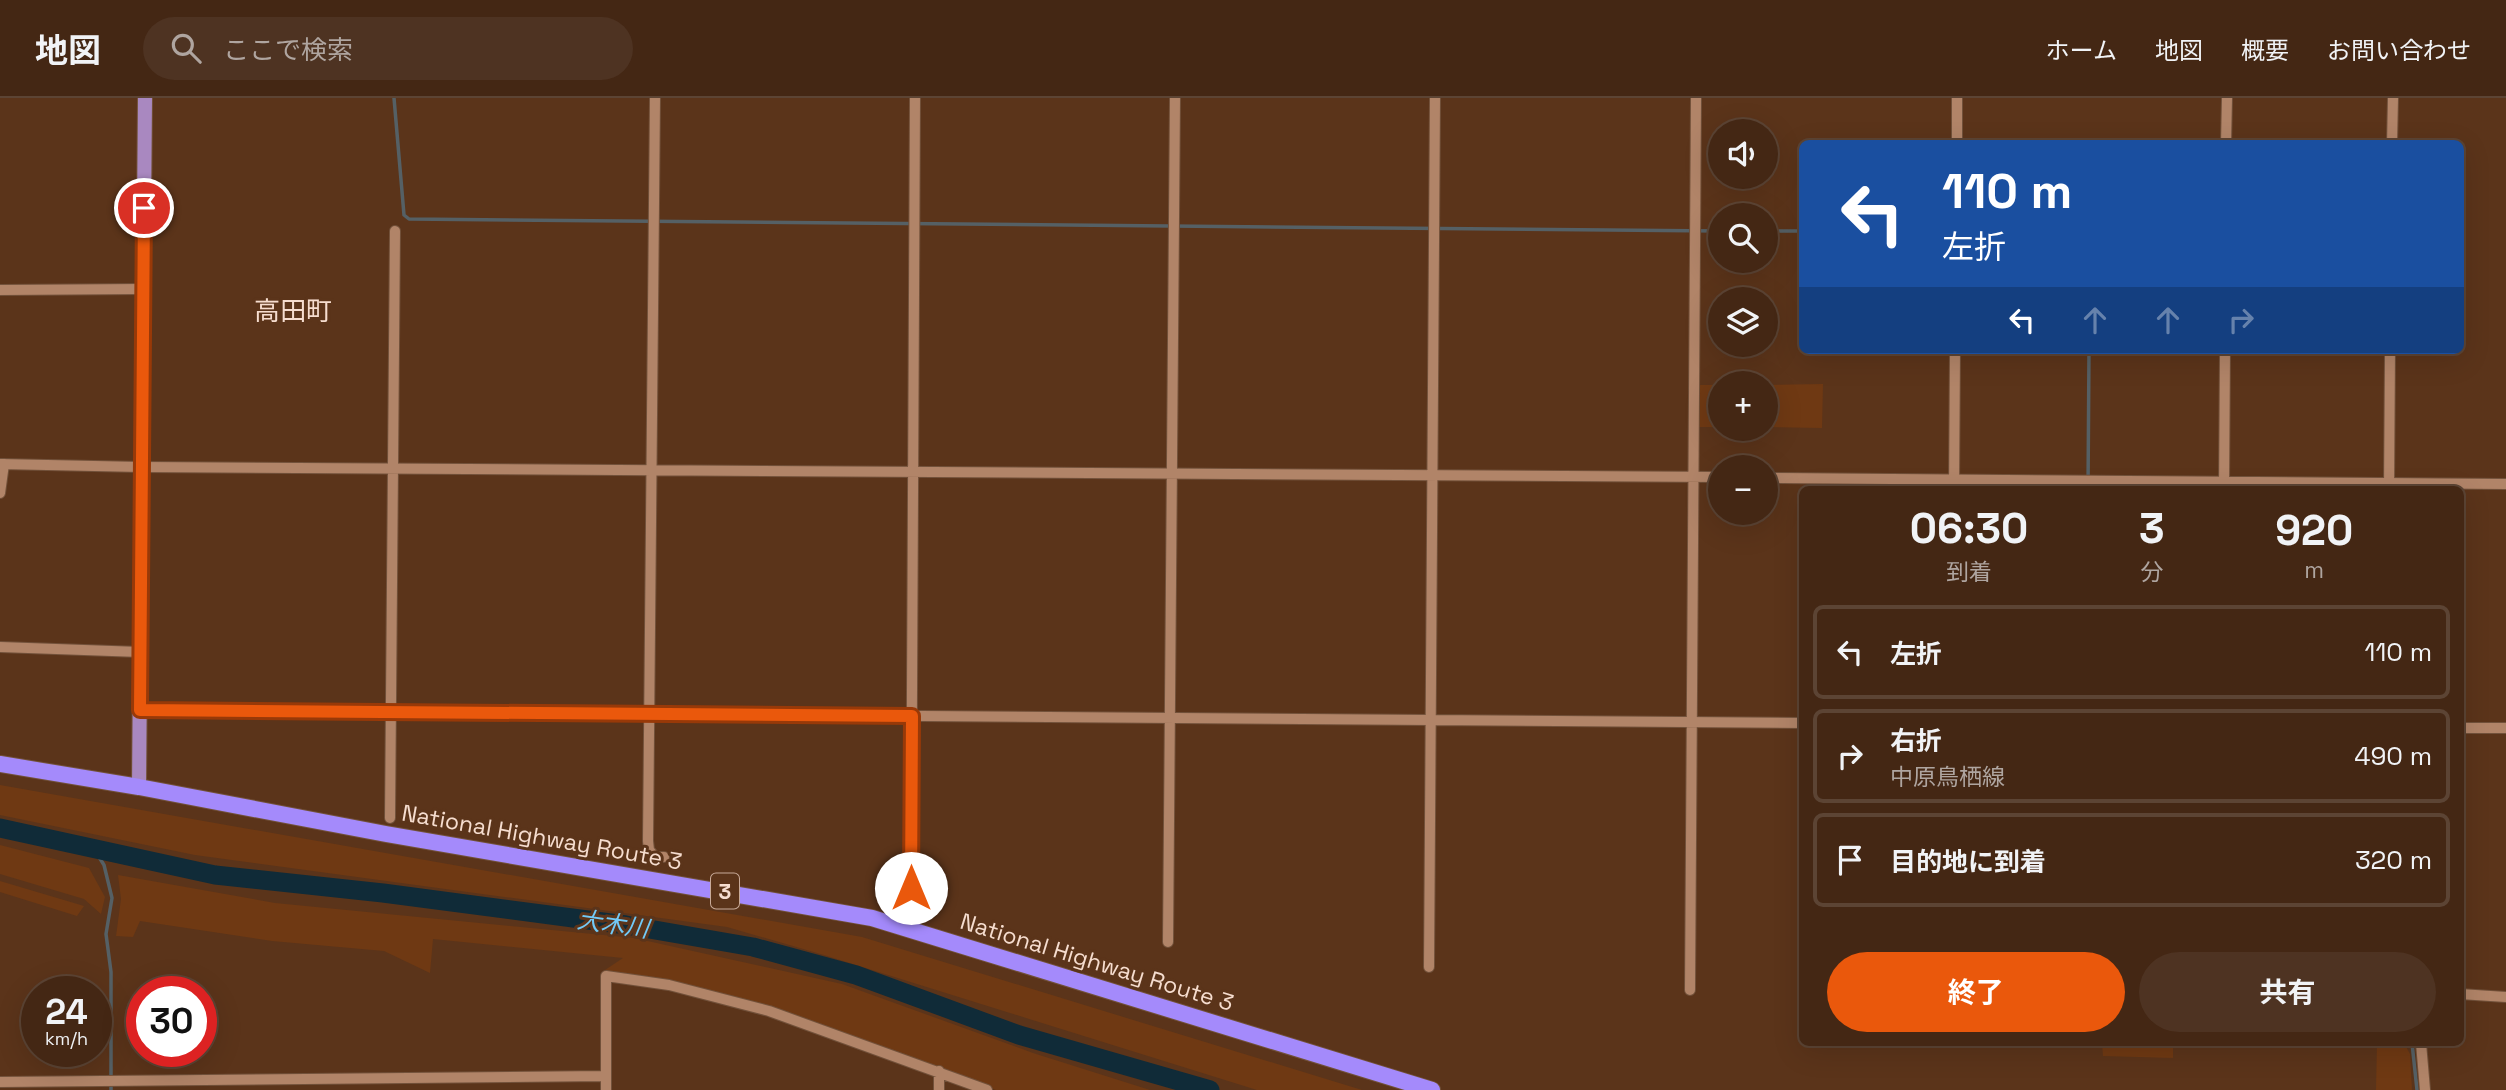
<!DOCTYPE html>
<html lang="ja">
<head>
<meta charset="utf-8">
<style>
  :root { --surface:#442714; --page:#4e3322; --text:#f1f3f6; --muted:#afa5a0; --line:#5c4434; --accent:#ea580c }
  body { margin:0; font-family:"Space Grotesk","Noto Sans JP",sans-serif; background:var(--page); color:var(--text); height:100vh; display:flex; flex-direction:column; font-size:26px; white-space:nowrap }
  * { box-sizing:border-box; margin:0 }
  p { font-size:23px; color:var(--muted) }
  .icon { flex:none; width:38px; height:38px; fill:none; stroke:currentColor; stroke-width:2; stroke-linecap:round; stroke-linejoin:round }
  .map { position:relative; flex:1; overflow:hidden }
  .drawer { position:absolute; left:1799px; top:388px; width:665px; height:560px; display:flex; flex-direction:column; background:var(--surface); border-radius:10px; box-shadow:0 7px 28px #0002,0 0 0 2px var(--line) }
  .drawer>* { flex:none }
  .hud { position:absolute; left:1799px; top:42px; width:665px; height:214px; border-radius:10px; box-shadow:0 7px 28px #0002,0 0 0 2px var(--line); background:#1a4fa0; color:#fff; overflow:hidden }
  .tools { position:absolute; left:1708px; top:21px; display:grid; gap:14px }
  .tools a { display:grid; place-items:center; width:70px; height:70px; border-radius:50%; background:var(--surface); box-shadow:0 7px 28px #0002,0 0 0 2px var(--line); font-size:35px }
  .speed { position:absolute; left:21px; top:878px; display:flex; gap:14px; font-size:35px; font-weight:700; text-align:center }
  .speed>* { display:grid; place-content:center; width:91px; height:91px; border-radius:50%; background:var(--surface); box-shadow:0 7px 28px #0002,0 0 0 2px var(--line); line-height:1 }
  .speed small { font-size:18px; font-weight:400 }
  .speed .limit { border:10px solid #d22; background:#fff; color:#111 }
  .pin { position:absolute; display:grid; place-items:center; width:60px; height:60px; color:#fff; margin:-30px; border:4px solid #fff; border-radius:50%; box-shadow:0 2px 7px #0007 }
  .me { position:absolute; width:77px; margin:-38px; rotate:0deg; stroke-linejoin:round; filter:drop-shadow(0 0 5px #0008) }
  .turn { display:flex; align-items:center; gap:24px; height:147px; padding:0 28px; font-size:32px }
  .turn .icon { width:91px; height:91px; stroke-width:2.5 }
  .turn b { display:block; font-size:49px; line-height:60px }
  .lanes { display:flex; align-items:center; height:66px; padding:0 28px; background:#0003; justify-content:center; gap:35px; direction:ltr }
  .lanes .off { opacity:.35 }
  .eta { display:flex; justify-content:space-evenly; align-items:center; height:119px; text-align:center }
  .eta b { font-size:42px; font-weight:700; line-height:49px }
  .button { display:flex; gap:14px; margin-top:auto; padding:14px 28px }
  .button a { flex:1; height:80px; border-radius:42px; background:var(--accent); color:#fff; font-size:28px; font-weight:700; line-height:80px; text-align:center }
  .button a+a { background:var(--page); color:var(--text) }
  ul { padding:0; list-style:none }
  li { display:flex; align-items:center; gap:21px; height:94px; margin:0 14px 10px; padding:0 14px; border:4px solid var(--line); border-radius:10px }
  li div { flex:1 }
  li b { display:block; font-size:26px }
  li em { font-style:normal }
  header { display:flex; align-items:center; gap:42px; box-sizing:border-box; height:98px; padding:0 35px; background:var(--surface); border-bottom:2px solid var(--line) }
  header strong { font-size:33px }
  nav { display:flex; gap:38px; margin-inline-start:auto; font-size:24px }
  .search { width:490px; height:63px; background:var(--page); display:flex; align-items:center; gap:18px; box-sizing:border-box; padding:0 24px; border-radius:38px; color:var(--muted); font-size:26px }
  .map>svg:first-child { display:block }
</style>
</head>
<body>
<header>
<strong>地図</strong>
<div class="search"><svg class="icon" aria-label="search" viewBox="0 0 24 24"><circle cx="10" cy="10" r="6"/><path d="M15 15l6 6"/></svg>ここで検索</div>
<nav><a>ホーム</a><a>地図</a><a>概要</a><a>お問い合わせ</a></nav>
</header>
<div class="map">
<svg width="2506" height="992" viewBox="0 0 2506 992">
  <rect width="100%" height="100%" fill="#5b341a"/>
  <path fill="#6f3913" d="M1823,286L1822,330L1766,329V287Z
    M1699,287H1720V329H1699Z
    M0,687L862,839L1362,992H1257L824,857L727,829L195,757L0,717Z
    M0,747L89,770L105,799L101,816L84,801L0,776Z
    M118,777L275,805L634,840L842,886L1033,955L1150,992H996L942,971L673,885L602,874L623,860L433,841L430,875L384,853L272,843L140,823L133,839L116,838L121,801Z
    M0,783L84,808L77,818L0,794Z
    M2102,945H2173V960L2103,958Z
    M2377,945H2404L2410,956L2412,992H2376Z"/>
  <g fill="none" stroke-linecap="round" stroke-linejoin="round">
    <path stroke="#556065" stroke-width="3.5" d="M394,0L404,117L409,121L1720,133
      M1766,133H1802
      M2088,392L2089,252
      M94,751L104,767L112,800L106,836L111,874V992
      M2412,945L2417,992"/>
    <path stroke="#102b38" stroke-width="19" d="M0,730L215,777L383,795L626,827L753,849L856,877L1019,937L1210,992"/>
    <defs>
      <path id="minor" d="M655,0L648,743L649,752L655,759H664
        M1957,46V0
        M2226,46L2227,0
        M2392,46L2393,0
        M0,192L143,191
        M0,366L141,369L1720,379
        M1766,380L2506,386
        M1954,392L1955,252
        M2224,392L2225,252
        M2389,392L2390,252
        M0,395L4,366
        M0,549L140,554
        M140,612L1802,625
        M2460,630H2506
        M390,720L395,133
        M911,790L915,0
        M1168,844L1175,0
        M1429,869L1435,0
        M1690,892L1696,0
        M2460,896L2506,899
        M2421,945L2425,992
        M939,973V992
        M0,984L605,978
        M606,992V878L669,887L769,913L987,992"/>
      <path id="major" d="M139,689L145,0"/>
      <path id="highway" d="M0,666L139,689L386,736L872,820L1432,992"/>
    </defs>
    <use href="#minor" stroke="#72513a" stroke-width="12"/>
    <use href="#major" stroke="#72513a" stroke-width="16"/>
    <use href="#highway" stroke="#72513a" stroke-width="18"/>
    <use href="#minor" stroke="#b18468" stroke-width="10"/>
    <use href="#major" stroke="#a988c0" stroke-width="14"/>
    <use href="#highway" stroke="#a48afb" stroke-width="16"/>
  </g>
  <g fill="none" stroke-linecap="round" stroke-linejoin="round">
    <defs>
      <path id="route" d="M144,110L140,612L912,618L911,790"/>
    </defs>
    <use href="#route" stroke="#983908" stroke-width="18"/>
    <use href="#route" stroke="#ea580c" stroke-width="12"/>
  </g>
  <g text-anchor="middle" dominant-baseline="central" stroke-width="6" stroke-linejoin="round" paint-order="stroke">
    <rect fill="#5b341a" stroke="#c8aa99" stroke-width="2" x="711" y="775.5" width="28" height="35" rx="5"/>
    <g font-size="21" font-weight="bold" fill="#f6ddcf">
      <text x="725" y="793">3</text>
    </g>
    <g font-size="23" fill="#f6ddcf" stroke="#5b341a">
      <text transform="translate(542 739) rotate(10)">National Highway Route 3</text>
      <text transform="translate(1097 864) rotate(17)">National Highway Route 3</text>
    </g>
    <g font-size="24" font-style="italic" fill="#72caf7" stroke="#5b341a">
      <text transform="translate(613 826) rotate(8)">大木川</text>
    </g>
    <g font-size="26" fill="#f6ddcf" stroke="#5b341a">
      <text x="293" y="213">高田町</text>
    </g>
  </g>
</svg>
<div class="tools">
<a><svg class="icon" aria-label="sound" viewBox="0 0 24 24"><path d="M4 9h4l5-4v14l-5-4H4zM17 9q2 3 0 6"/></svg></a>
<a><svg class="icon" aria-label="search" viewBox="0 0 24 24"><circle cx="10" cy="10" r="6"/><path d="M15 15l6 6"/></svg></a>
<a><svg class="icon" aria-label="layers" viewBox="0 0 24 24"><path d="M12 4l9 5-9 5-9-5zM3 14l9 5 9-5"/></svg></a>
<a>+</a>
<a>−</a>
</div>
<div class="speed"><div>24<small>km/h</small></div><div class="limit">30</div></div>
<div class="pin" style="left:144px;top:110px;background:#d93025"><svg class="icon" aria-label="arrive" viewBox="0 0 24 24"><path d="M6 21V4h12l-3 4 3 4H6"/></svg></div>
<svg class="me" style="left:911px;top:790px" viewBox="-20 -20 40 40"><circle r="19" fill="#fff"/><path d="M0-13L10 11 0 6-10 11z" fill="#ea580c"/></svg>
<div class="hud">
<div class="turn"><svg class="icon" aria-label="left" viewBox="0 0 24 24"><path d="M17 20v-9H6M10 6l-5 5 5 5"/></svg><div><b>110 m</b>左折</div></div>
<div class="lanes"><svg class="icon" aria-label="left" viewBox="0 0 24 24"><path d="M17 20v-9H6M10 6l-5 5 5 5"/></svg><svg class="icon off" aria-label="ahead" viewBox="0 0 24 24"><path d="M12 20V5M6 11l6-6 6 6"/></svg><svg class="icon off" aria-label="ahead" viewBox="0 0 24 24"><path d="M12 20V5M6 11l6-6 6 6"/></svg><svg class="icon off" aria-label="right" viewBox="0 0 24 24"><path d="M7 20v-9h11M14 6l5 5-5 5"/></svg></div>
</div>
<section class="drawer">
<div class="eta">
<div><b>06:30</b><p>到着</p></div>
<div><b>3</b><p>分</p></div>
<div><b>920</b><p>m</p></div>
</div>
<ul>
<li><svg class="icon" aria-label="left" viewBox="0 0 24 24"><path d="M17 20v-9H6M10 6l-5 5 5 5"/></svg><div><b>左折</b></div><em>110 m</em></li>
<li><svg class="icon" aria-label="right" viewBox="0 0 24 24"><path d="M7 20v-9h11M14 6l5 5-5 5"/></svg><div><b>右折</b><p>中原鳥栖線</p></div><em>490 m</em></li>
<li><svg class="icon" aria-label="arrive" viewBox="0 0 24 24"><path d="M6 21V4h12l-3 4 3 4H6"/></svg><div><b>目的地に到着</b></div><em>320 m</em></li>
</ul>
<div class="button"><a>終了</a><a>共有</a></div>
</section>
</div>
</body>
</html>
